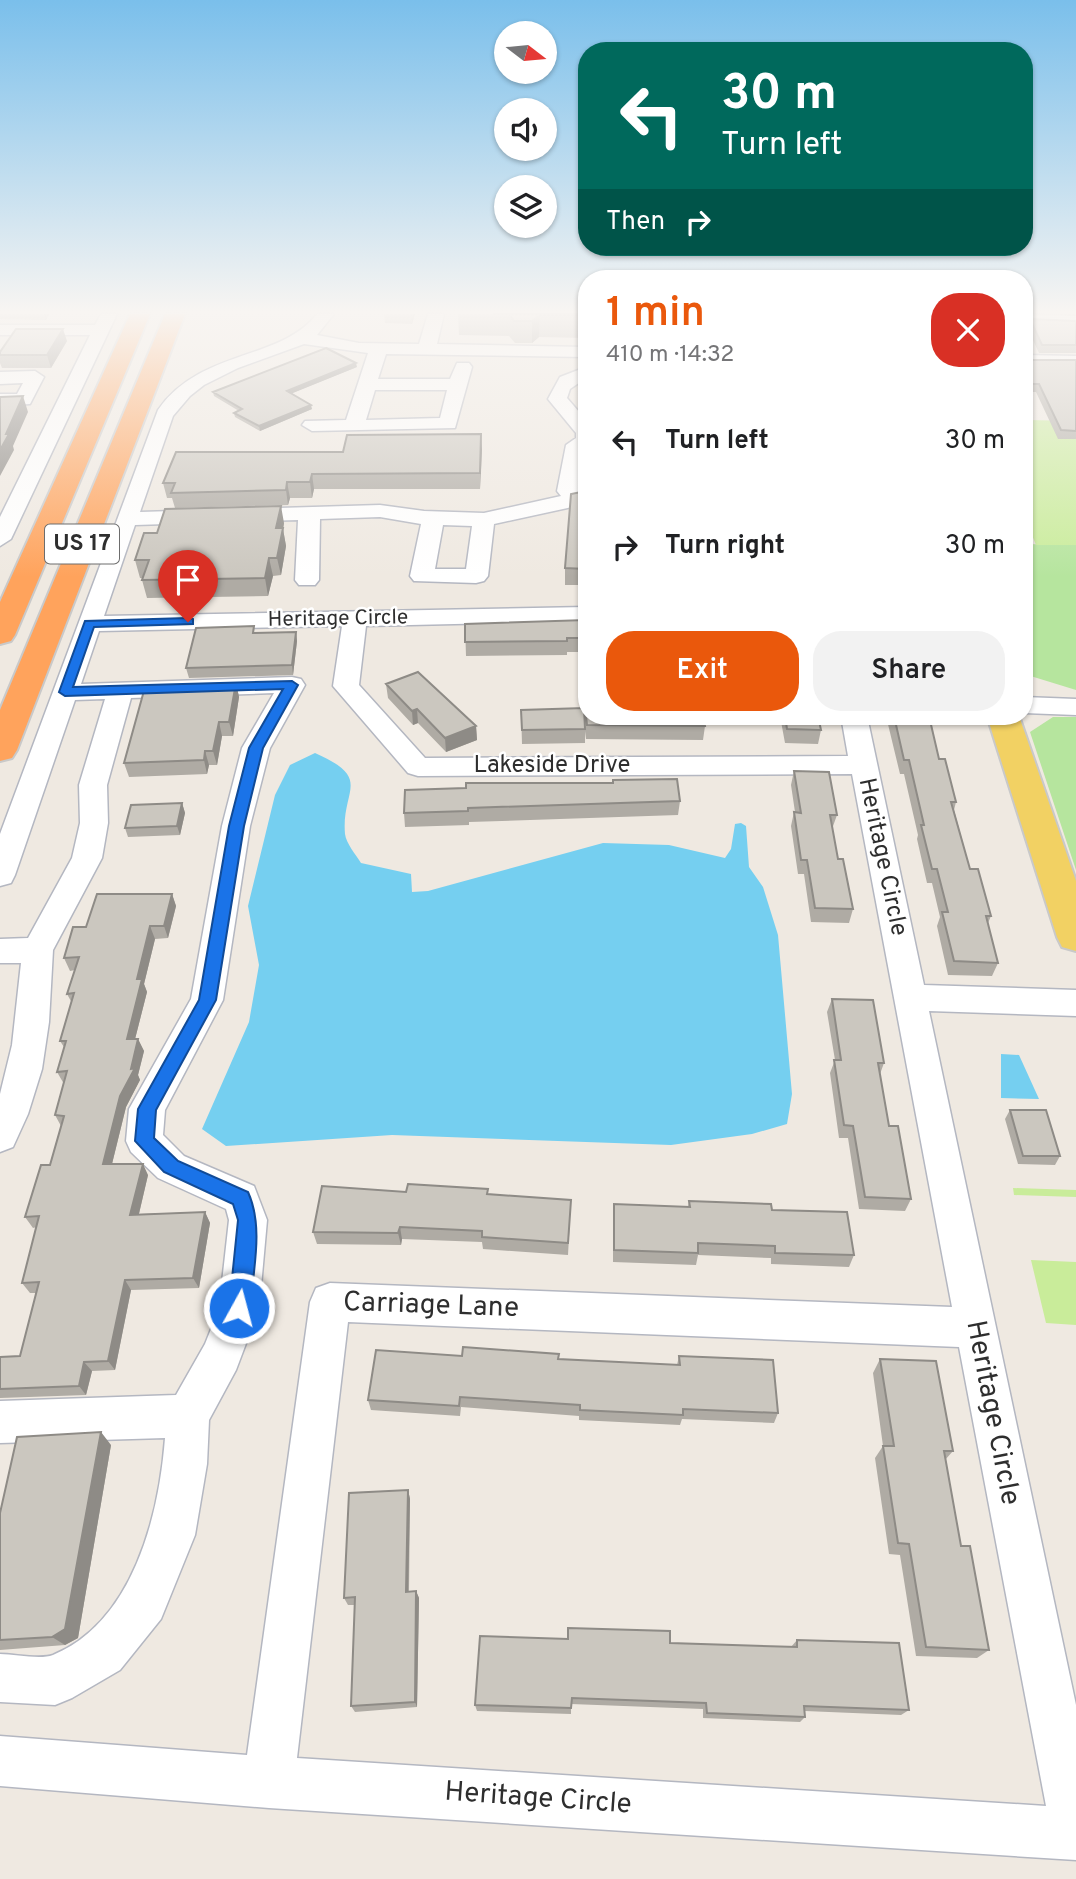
<!DOCTYPE html>
<html lang="en">
<head>
<meta charset="utf-8">
<style>
  :root { --surface:#fff; --page:#f2f2f2; --text:#202124; --muted:#757577; --accent:#ea580c }
  body { margin:0; font-family:Overpass,sans-serif; background:var(--page); color:var(--text); height:100vh; display:flex; flex-direction:column; font-size:26px; white-space:nowrap }
  * { box-sizing:border-box; margin:0 }
  p { font-size:23px; color:var(--muted) }
  .icon { flex:none; width:38px; height:38px; fill:none; stroke:currentColor; stroke-width:2; stroke-linecap:round; stroke-linejoin:round }
  .map { position:relative; flex:1; overflow:hidden }
  .drawer { position:absolute; left:578px; top:270px; width:455px; height:455px; display:flex; flex-direction:column; background:var(--surface); border-radius:28px; box-shadow:0 2px 5px #0004 }
  .drawer>* { flex:none }
  .top-card { position:absolute; left:578px; top:42px; width:455px; height:214px; border-radius:28px; box-shadow:0 2px 5px #0004; background:#00695c; color:#fff; overflow:hidden }
  .needle { width:46px; rotate:106deg }
  .buttons { position:absolute; left:494px; top:21px; display:grid; gap:14px }
  .buttons a { display:grid; place-items:center; width:63px; height:63px; border-radius:50%; background:var(--surface); box-shadow:0 2px 5px #0004; font-size:35px }
  .pin { position:absolute; display:grid; place-items:center; width:60px; height:60px; color:#fff; margin:-72px -30px; border-radius:50% 50% 50% 0; rotate:-45deg; box-shadow:0 0 7px #0007 }
  .pin .icon { rotate:45deg }
  .me { position:absolute; width:77px; margin:-38px; rotate:7deg; stroke-linejoin:round; filter:drop-shadow(0 0 5px #0008) }
  .turn { display:flex; align-items:center; gap:24px; height:147px; padding:0 28px; font-size:32px }
  .turn .icon { width:91px; height:91px; stroke-width:2.5 }
  .turn b { display:block; font-size:49px; line-height:60px }
  .then { display:flex; align-items:center; height:66px; padding:0 28px; background:#0003; gap:14px; font-size:26px }
  .round { display:grid; place-items:center; flex:none; width:74px; height:74px; border-radius:28px; background:var(--page) }
  .headline { display:flex; align-items:center; justify-content:space-between; height:119px; padding:0 28px }
  h1 { font-size:42px; font-weight:600; line-height:52px; color:var(--accent) }
  .primary-button { display:flex; gap:14px; margin-top:auto; padding:14px 28px }
  .primary-button a { flex:1; height:80px; border-radius:28px; background:var(--accent); color:#fff; font-size:28px; font-weight:600; line-height:80px; text-align:center }
  .primary-button a+a { background:var(--page); color:var(--text) }
  ul { padding:0; list-style:none }
  li { display:flex; align-items:center; gap:21px; height:105px; padding:0 28px }
  li div { flex:1 }
  li b { display:block; font-size:26px }
  li em { font-style:normal }
  .map>svg:first-child { display:block }
</style>
</head>
<body>
<div class="map">
<svg width="1076" height="1879" viewBox="0 0 1076 1879">
  <rect width="100%" height="100%" fill="#efe9e1"/>
  <path fill="#b6e59e" d="M1024,544L1076,545V690L1024,674Z
    M1053,717H1076V870L1030,732Z"/>
  <path fill="#c9ec9a" d="M1027,420L1076,421V545H1036L1024,515V422Z
    M1013,1188L1076,1190V1197L1014,1195Z
    M1031,1260L1076,1262V1325L1046,1323Z"/>
  <path fill="#75cff0" d="M315,753C374,779 341,789 345,834C346,843 356,855 361,863L411,874L412,892L428,891L603,843L669,845L725,858L731,849L735,824L741,823L746,826L749,867L763,887L778,935L792,1094L787,1124L752,1134L671,1145L392,1135L226,1146L202,1129L249,1022L259,965L248,906L275,795L290,765Z
    M1001,1054L1019,1055L1039,1099L1001,1098Z"/>
  <g fill="none" stroke-linecap="round" stroke-linejoin="round">
    <defs>
      <path id="minor" d="M101,314H117L11,539L0,546V517L90,335H0V325H95Z
        M317,314H334L317,335L359,343L419,344L428,314H444L437,344L586,347V357L386,354L378,379H450L457,363H469L472,367L455,428L312,431L302,425L305,421L346,420L368,353L304,344L238,368L204,385L190,396L173,416L140,512L380,505L424,511L484,513L561,496L557,491L566,445L576,438V433L548,399L560,377L586,367V378L570,389L567,398L586,420V448L579,488L586,491V504L494,524L488,576L484,581L476,583L414,581L410,576L421,524L380,517L320,519L319,580L315,585H299L295,580L298,520L135,525L104,616L586,607V621L366,626L359,685L425,758L848,756L841,716H867L924,985L1076,990V1016L929,1011L1076,1705V1860L269,1808L0,1786V1736L247,1755L310,1302L316,1288L330,1283L952,1307L852,774L418,776L408,773L333,686L342,626L99,631L81,684L292,677L301,679L305,685L270,748L250,826L223,1000L165,1110L163,1135L184,1156L254,1186L267,1220L259,1309L236,1370L209,1420L207,1464L195,1535L161,1619L120,1670L72,1698L55,1705L0,1702V1654C15,1654 40,1660 53,1655C133,1622 159,1516 165,1438L0,1443V1401L176,1395L205,1344L219,1309L229,1220L226,1209L158,1178L131,1152L126,1141L129,1109L191,999L222,826L242,748L274,693L131,698L107,785L108,823L102,858L53,950L49,1022L42,1069L28,1114L13,1147L0,1152V1094L12,1045L21,963H0V939L28,938L72,858L80,823L79,785L105,699L75,700L15,875L11,883L0,886V834L158,410C200,349 281,361 317,314ZM375,390H447L440,418L366,420ZM443,525L472,526L466,569H435ZM348,1322L959,1347L1046,1806L297,1758Z
        M1024,314L1076,316V326L1024,324Z
        M1024,355L1076,356V366L1024,365Z
        M35,371L44,377L30,404L0,406V394H17L23,383L0,384V372Z
        M1024,697L1076,699V715L1024,713Z"/>
      <path id="major" d="M987,716H1019L1076,881V951L1062,947L1057,937Z"/>
      <path id="highway" d="M130,314H150L15,635L11,641L0,644V602Z
        M165,314H185L17,750L12,758L0,761V710Z"/>
    </defs>
    <use href="#minor" stroke="#b4b7c1" stroke-width="3"/>
    <use href="#major" stroke="#c9c9c9" stroke-width="4"/>
    <use href="#highway" stroke="#c9c9c9" stroke-width="4"/>
    <use href="#minor" fill="#fff" fill-rule="evenodd"/>
    <use href="#major" fill="#f2d163" fill-rule="evenodd"/>
    <use href="#highway" fill="#ffa35c" fill-rule="evenodd"/>
  </g>
  <path fill="#afaba4" d="M0,314H49L46,320L0,319Z
    M384,314H415L412,324L385,323Z
    M458,314H586V338L539,337L532,343H515L509,336L459,335Z
    M1053,314H1076V316Z
    M1030,319L1076,321V353H1039L1027,327Z
    M67,341L51,368H2L0,363V352Z
    M1024,360H1076V439H1058L1036,392H1024Z
    M357,367L292,393L312,409L260,431L235,417L234,413L239,411L214,396L213,392Z
    M481,434L480,489H314L312,498H290L288,505L175,508L172,498H167L163,483L343,452Z
    M586,491V585H565V568Z
    M284,523L283,529L286,546L281,575L273,576L268,596L147,598L142,580V578H140L135,560L157,533Z
    M586,620V652H567V655L466,656L465,624Z
    M296,632L297,641L293,675L189,678L186,668L256,633Z
    M236,683L239,697L233,736H222L217,765H209L207,774L129,777L124,763Z
    M386,684L476,726L477,740L446,752L418,723L413,725L388,698Z
    M585,705L705,726L703,740L586,739L585,731V743L522,744L521,710L584,714Z
    M780,716H818L821,730L818,744L785,743Z
    M886,716H929L939,759L956,802L954,810L970,869L991,916L988,923L998,963L992,976L948,975L937,926L940,917L932,883H927L917,839L918,835L904,774H900Z
    M794,771L837,815L832,829L838,859L853,909L849,923L811,922L804,874H798L791,826L794,812H795L791,785Z
    M405,790L680,801L678,815L469,822V825L405,827L404,813Z
    M182,803L185,813L180,835L128,837L125,828Z
    M172,894L176,906L168,938L155,939L144,984L147,992L135,1039H138L144,1051L138,1075L140,1080L126,1107L112,1164L148,1175L139,1214L205,1212L210,1223L199,1288L131,1290L115,1370L92,1371L86,1395L0,1398V1357L20,1356L36,1293H30L22,1283L37,1227L33,1228L25,1217L50,1165L61,1126L55,1115L64,1084L57,1072L64,1047L60,1041L72,1003L67,994L75,970L70,971L64,958L86,927Z
    M832,999L884,1063L880,1074L889,1126L911,1199L905,1211L859,1209L848,1138H839L830,1073L835,1060L827,1012Z
    M1010,1110L1060,1156L1055,1165L1018,1164L1005,1119Z
    M488,1189V1194L571,1200L568,1255L483,1249L482,1242L402,1239L401,1245L317,1244L313,1232L406,1192Z
    M689,1201L772,1210L854,1255L849,1267L771,1264V1258L698,1255L696,1265L613,1262V1216L614,1204L688,1207Z
    M462,1356L677,1365L679,1356L778,1413L774,1423L682,1419L680,1425L579,1420V1416L461,1407L460,1416L371,1410L368,1400Z
    M880,1359L953,1451L945,1460L961,1546L989,1650L977,1658L916,1656L900,1555L889,1554L875,1458L883,1446L873,1373Z
    M111,1445L78,1638L65,1645L0,1650V1513Z
    M408,1490L410,1499L409,1592L416,1591L419,1598L417,1707L355,1712L351,1706L355,1605H348L344,1598Z
    M797,1640L909,1710L901,1715L805,1711V1717L800,1722L703,1718V1709L571,1704V1714L477,1711L475,1705L670,1643L791,1647Z"/>
  <path fill="#8e8b86" d="M44,314H49L46,320Z
    M411,314H415L412,324Z
    M540,315L539,337L532,343V321Z
    M63,329L67,341L51,368L47,355Z
    M356,363L357,367L288,395L287,391Z
    M23,396L28,412L13,446L14,450L0,476V450L6,434Z
    M311,405L312,409L260,431L259,426Z
    M481,434L482,450L480,489V473Z
    M312,474L314,489L312,498L310,482Z
    M287,482L290,498L288,505L286,490Z
    M281,506L284,523L283,529L286,546L281,575L277,558L276,528Z
    M269,558L273,576L268,596L265,578Z
    M296,632L297,641L293,675L292,665Z
    M236,683L239,697L233,736L229,722Z
    M417,709L418,723L413,725L412,711Z
    M219,722L222,736L217,765L213,751Z
    M476,726L477,740L446,752L445,738Z
    M205,751L209,765L207,774L204,760Z
    M182,803L185,813L180,835L177,826Z
    M172,894L176,906L168,938L164,926Z
    M150,926L155,939L144,984L147,992L132,1051L127,1039L137,979Z
    M138,1039L144,1051L138,1075L140,1080L126,1107L109,1176L103,1164L120,1096L131,1069Z
    M143,1164L148,1175L136,1226L130,1215Z
    M205,1212L210,1223L199,1288L193,1278Z
    M400,1227L402,1239L401,1245L398,1233Z
    M125,1280L131,1290L115,1370L108,1361Z
    M84,1362L92,1371L86,1395L79,1386Z
    M101,1432L111,1445L78,1638L65,1645L52,1637Z
    M408,1490L410,1499L408,1599L406,1592Z
    M416,1591L419,1598L417,1707L415,1702Z"/>
  <path fill="#cbc7bf" stroke="#8e8b86" stroke-width="2" d="M493,314H586V316L540,315L532,321H514L509,314Z
    M1030,319L1076,321V345H1042Z
    M16,329H63L47,355H0V352Z
    M326,348L356,363L287,391L311,405L259,426L234,413L242,409L213,392Z
    M1024,360H1076V431L1061,430L1039,384H1024Z
    M23,396L6,434H9L0,450V397Z
    M481,434L480,473L312,474L310,482H287L286,490L171,493L175,483H163L176,452H343L347,435Z
    M586,491V569L565,568L571,494Z
    M281,506L276,528H283L277,558H269L265,578L142,580L149,560H135L144,533H157L165,509Z
    M586,620V638H567V641L465,642V624Z
    M254,626L253,633L296,632L292,665L186,668L196,628Z
    M418,672L476,726L445,738L417,709L412,711L386,684Z
    M236,683L229,722H219L213,751H205L204,760L124,763L145,687Z
    M585,705H586V716H703L705,726L587,725Z
    M584,708L585,729L522,730L521,710Z
    M785,716H818L821,730L787,729Z
    M894,716H929L939,759H945L956,802H951L970,869H978L991,916H986L998,963L954,961L942,912H948L937,869H932L921,825H924L909,760H904Z
    M794,771L829,772L837,815H830L838,859H843L853,909L815,908L807,860H801L794,812L801,813Z
    M677,779L680,801L468,808V811L404,813L405,790L466,788V783H613V780Z
    M182,803L177,826L125,828L131,805Z
    M97,894H172L164,926H150L137,979H142L127,1039H138L131,1069L135,1068L120,1096L103,1164H143L130,1215L205,1212L193,1278L125,1280L108,1361L84,1362L79,1386L0,1389V1357L20,1356L39,1282L22,1283L39,1216L25,1217L41,1165H50L64,1116L55,1115L67,1071L57,1072L66,1041H60L74,993L67,994L79,957L64,958L73,927H86Z
    M832,999L873,1000L884,1063H878L889,1126H898L911,1199L865,1197L853,1126L844,1125L834,1060H841Z
    M1010,1110H1046L1060,1156H1023Z
    M408,1184L488,1189L487,1194L571,1200L568,1243L482,1237V1231L400,1227L398,1233L313,1232L322,1186L406,1192Z
    M689,1201L771,1204L772,1210L847,1212L854,1255L775,1253V1246L698,1243V1253L614,1250V1204L690,1207Z
    M463,1347L559,1354L558,1359L680,1365L679,1356L773,1360L778,1413L683,1409V1415L580,1410V1405L460,1397L459,1406L368,1400L376,1350L462,1356Z
    M880,1359L936,1361L953,1451H944L961,1546H970L989,1650L926,1647L909,1544L898,1543L883,1446H894Z
    M101,1432L65,1629L52,1637L0,1640V1513L17,1437Z
    M408,1490L406,1592L416,1591L415,1702L351,1706L355,1597L344,1598L349,1493Z
    M568,1628L670,1631V1643L797,1647V1640L899,1643L909,1710L804,1706L805,1717L707,1713L706,1703L572,1698L571,1708L475,1705L480,1636L568,1639Z"/>
  <linearGradient id="sky" x2="0" y2="1"><stop stop-color="#7abfeb"/><stop offset="0.54" stop-color="#f8f5f2"/><stop offset="1" stop-color="#f8f5f2" stop-opacity="0"/></linearGradient>
  <rect width="1076" height="577" fill="url(#sky)"/>
  <path fill="#1a73e8" stroke="#114b97" stroke-width="2" d="M188,618L193,619V624L94,627L73,687L292,681L298,685L263,748L244,826L216,1000L156,1110L154,1138L178,1161L248,1192C264,1227 253,1271 250,1308L247,1315L239,1318L232,1315L229,1308L238,1220L233,1204L164,1172L135,1141L138,1109L199,1000L229,826L249,748L283,689L65,696L59,692L85,621Z"/>
  <g text-anchor="middle" dominant-baseline="central" stroke-width="5" stroke-linejoin="round" paint-order="stroke">
    <g font-size="21" fill="#2e2e2e" stroke="#fff">
      <text transform="translate(338 619) rotate(-1)">Heritage Circle</text>
    </g>
    <rect fill="#fff" stroke="#6d6d6d" stroke-width="2" x="45" y="524.5" width="74" height="39" rx="5"/>
    <g font-size="23" font-weight="bold" fill="#2e2e2e">
      <text x="82" y="544">US 17</text>
    </g>
    <g font-size="24" fill="#2e2e2e" stroke="#fff">
      <text x="552" y="766">Lakeside Drive</text>
      <text transform="translate(882 857) rotate(78)">Heritage Circle</text>
    </g>
    <g font-size="28" fill="#2e2e2e" stroke="#fff">
      <text transform="translate(431 1306) rotate(2)">Carriage Lane</text>
      <text transform="translate(992 1413) rotate(79)">Heritage Circle</text>
      <text transform="translate(538 1799) rotate(4)">Heritage Circle</text>
    </g>
  </g>
</svg>
<div class="buttons">
<a><svg class="needle" viewBox="-14 -14 28 28"><path d="M0-13l5 13h-10z" fill="#e53935"/><path d="M0 13l5-13h-10z" fill="#757577"/></svg></a>
<a><svg class="icon" aria-label="sound" viewBox="0 0 24 24"><path d="M4 9h4l5-4v14l-5-4H4zM17 9q2 3 0 6"/></svg></a>
<a><svg class="icon" aria-label="layers" viewBox="0 0 24 24"><path d="M12 4l9 5-9 5-9-5zM3 14l9 5 9-5"/></svg></a>
</div>
<div class="pin" style="left:188px;top:622px;background:#d93025"><svg class="icon" aria-label="arrive" viewBox="0 0 24 24"><path d="M6 21V4h12l-3 4 3 4H6"/></svg></div>
<svg class="me" style="left:239px;top:1308px" viewBox="-20 -20 40 40"><circle r="17" fill="#1a73e8" stroke="#fff" stroke-width="3"/><path d="M0-11L8 9 0 5-8 9z" fill="#fff"/></svg>
<div class="top-card">
<div class="turn"><svg class="icon" aria-label="left" viewBox="0 0 24 24"><path d="M17 20v-9H6M10 6l-5 5 5 5"/></svg><div><b>30 m</b>Turn left</div></div>
<div class="then">Then<svg class="icon" aria-label="right" viewBox="0 0 24 24"><path d="M7 20v-9h11M14 6l5 5-5 5"/></svg></div>
</div>
<section class="drawer">
<div class="headline"><div><h1>1 min</h1><p>410 m · 14:32</p></div><a class="round" style="background:#d93025;color:#fff"><svg class="icon" aria-label="close" viewBox="0 0 24 24"><path d="M6 6l12 12M18 6L6 18"/></svg></a></div>
<ul>
<li><svg class="icon" aria-label="left" viewBox="0 0 24 24"><path d="M17 20v-9H6M10 6l-5 5 5 5"/></svg><div><b>Turn left</b></div><em>30 m</em></li>
<li><svg class="icon" aria-label="right" viewBox="0 0 24 24"><path d="M7 20v-9h11M14 6l5 5-5 5"/></svg><div><b>Turn right</b></div><em>30 m</em></li>
</ul>
<div class="primary-button"><a>Exit</a><a>Share</a></div>
</section>
</div>
</body>
</html>
